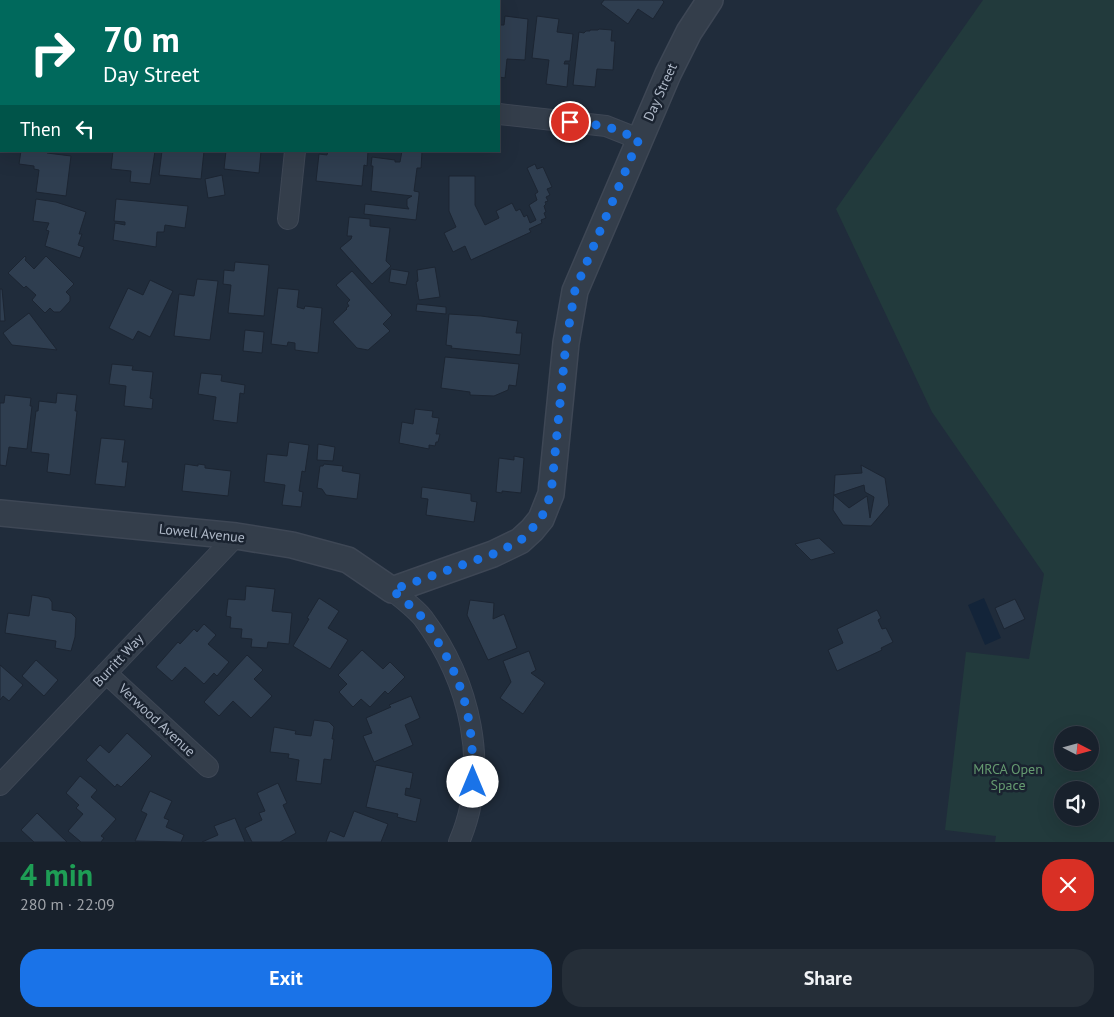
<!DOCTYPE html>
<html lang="en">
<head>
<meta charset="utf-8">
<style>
  :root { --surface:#18212c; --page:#252e38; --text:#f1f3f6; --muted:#9fa3a9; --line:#363e48; --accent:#1a73e8 }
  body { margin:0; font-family:"PT Sans",sans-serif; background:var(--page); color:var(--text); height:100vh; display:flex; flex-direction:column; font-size:19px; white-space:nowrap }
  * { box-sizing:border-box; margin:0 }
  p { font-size:16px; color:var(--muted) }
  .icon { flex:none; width:28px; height:28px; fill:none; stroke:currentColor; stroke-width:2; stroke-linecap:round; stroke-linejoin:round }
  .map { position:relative; height:842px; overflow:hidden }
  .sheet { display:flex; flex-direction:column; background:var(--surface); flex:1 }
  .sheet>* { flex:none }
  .hud { position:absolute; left:0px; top:0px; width:500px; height:152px; box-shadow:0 5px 20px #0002,0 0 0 1px var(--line); background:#00695c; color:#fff; overflow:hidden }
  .needle { width:32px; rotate:96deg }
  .buttons { position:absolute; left:1054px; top:726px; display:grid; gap:10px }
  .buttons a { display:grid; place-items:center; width:45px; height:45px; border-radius:50%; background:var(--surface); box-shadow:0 5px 20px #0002,0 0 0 1px var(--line); font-size:25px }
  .pin { position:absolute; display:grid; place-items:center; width:42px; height:42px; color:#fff; margin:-21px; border:2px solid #fff; border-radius:50%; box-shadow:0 1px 5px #0007 }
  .me { position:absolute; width:55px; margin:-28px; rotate:0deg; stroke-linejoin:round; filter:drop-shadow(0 0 4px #0008) }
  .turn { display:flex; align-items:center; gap:18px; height:105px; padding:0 20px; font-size:22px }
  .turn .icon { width:65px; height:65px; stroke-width:2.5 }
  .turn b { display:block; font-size:35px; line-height:42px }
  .then { display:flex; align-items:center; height:48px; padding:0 20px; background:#0003; gap:10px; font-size:19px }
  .round { display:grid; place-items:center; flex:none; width:52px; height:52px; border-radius:20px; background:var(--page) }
  .summary { display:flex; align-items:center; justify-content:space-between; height:85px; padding:0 20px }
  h1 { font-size:30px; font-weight:700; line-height:38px; color:#1e9e55 }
  .action { display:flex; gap:10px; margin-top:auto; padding:10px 20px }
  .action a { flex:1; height:58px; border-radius:20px; background:var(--accent); color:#fff; font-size:20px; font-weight:700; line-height:58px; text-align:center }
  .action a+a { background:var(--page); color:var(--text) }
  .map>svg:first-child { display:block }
</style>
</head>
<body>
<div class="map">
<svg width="1114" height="842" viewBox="0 0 1114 842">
  <rect width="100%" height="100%" fill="#202c3b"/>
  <path fill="#223a3c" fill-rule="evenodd" d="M983,0H1114V842H995L996,836L945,830L966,652L1029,659L1044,574L932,412L836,209ZM1062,735H1090V762H1062ZM1062,790H1090V818H1062Z"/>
  <path fill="#132439" d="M984,598L1001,638L985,645L968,605Z"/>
  <path fill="#2f3e50" stroke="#1c2532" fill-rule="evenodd" d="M41,0H78L41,1Z
    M86,0H125L86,1Z
    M132,0H168L132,1Z
    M177,0H215L177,1Z
    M222,0H260L222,1Z
    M267,0H305L267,1Z
    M604,0H662L664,2L653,19L638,9L628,24L601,4Z
    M505,16L528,19L525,60L507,59L505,78L499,77V25H504Z
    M537,16L559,19L557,32L573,34L570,61H565L564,64H569L567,87L546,84L549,60L532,58Z
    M599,29L612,30L611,41H615L613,70L597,69L595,87L573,85L579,32L584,33L586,31H590V30H598Z
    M21,151H47V153L71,156L66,196L36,192L39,170L34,169V166L19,164Z
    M113,151H155L150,184L130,182L131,171L111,169Z
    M162,151H204L201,179L159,175Z
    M226,151H261L259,173L224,169Z
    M328,151H368L367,166L364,165L362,186L316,181L319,154L327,155Z
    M402,151H422L421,168H417L414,191L419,192V195L416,220L364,214L365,204L409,209L407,206V199L412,196L371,191L373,166H371L372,157L395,160V162H400Z
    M535,164L537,169L543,167L552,187L547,189L550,195L546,197L548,201L545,202L546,204L544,206L546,212L544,213L546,218L541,220L542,223L529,229L531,232L471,260L465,246L453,252L444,233L456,227L449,211V176H475V205L485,225L499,218L496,211L512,203L516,211L520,209L524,217L527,215L530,223L536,220L529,205L537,200L535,194L538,192L527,168Z
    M222,175L225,195L208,198L205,179Z
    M36,199L56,202L86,212L79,234H82L78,245L84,247L80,258L45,246L49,231L46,230L49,223L33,221Z
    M116,199L188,206L185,228L165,225L164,232H157L156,247L113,240L115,223L125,225V222L114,221Z
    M349,217L370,219V226L390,228L386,261L391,266L372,284L340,248L351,239L352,236H347Z
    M25,256L26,258L25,260L34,269L46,256L74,284L66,292L70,296V301L60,312H54L50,308L45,313L32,300L36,295L26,286L24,288L8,273Z
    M235,262L269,265L264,316L228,313L231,285L223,284L224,270L234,271Z
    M435,267L440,297L419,300L416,282L418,281L417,270Z
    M391,269L409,272L406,285L389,282Z
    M352,271L392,315L383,324L390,331L368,350L357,348L333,322L347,309L346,308L349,306L347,303L350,300L336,285Z
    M197,279L218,281L210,340L174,336L179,294L194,296Z
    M150,280L173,291L150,337L138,331L133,340L109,328L128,288L143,295Z
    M278,288L299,290L297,307L304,309L305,306L322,308L318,353L295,350V343L288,342L287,346L271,344Z
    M0,289H2L5,321H0Z
    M417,304L446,307V314L416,311Z
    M29,313L57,350L12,345L3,333Z
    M449,314L481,316L518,321L516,333H522L520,355L451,348L452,346L446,345Z
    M245,330L264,332L262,353L243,351Z
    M445,357L519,364L516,386L509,385L508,390L494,396L470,395V392L441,388Z
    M112,364L133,366L132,370L153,372L150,398L153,399L152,409L124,406L126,386L109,384Z
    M201,373L222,375L221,381L245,385L244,394L240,393L237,423L213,420L216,397L198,394Z
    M57,393L77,395L75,411H77L70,475L47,472L49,454L31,452L36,411H38L39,401L56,403Z
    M5,395L31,398L30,406H32L27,449L9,447L6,466L0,465V403H4Z
    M415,409L433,411L432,417L439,418L436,434H440L438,442H436L435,446L429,445V449L399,443L402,422L413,424Z
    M101,438L125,440L122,462H128L125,487L95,484Z
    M289,442L309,445L305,472L302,471L299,491L303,492L301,507L282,505L285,485L264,482L267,454L287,456Z
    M318,444L335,447L333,461L317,460Z
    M514,456L524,458L521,493L502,491V493L496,492L499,458L514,460Z
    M185,464L198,466V464L205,465V468L231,471L228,496L182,491Z
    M324,464L343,466L342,471L360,474L357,499L326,495L322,489L317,488L320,466H323Z
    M861,465L885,478L889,505L871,526L843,525L833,510L835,475L862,473ZM864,485L865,492L874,497L870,518L867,496L849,508L834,495Z
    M422,487L471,494V501L477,502L474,522L426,515L428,499L421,498Z
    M819,538L835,553L811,560L795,544Z
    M246,586L275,589L272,611L292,613L289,644L268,642L267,648L251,647L252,639L241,638L242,629L230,628L231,617L226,616L228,599L245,600Z
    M32,595L49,598L52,602V610L71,613L76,618L75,637L71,651L55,648L56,641L5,633L8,613L29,616Z
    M319,598L339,611L328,628L348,640L330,669L293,646L309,619L307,618Z
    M1015,599L1025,619L1004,629L995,608Z
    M470,600L494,603L493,619L504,614L517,648L488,660L467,615Z
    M877,610L881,618L878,620L882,629L886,628L893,642L881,648L882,650L837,671L828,650L843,643L837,629Z
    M204,624L216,635L208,644L229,662L217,676L214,673L204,684L185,667L172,681L156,667L178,642L180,644L194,629L197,632Z
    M362,650L383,669L390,662L405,677L388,694L385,691L370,707L361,699L353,707L339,692L347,684L338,675Z
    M529,651L536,670L531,673L545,683L523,714L500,698L511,682L503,661Z
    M247,655L263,670L254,679L272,696L251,718L233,701L219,716L204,702Z
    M36,660L58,680L44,696L22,676Z
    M0,665L23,685L9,701L3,696L0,700Z
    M411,696L420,718L405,725L413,745L374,762L363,736L372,733L366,718L391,707L389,705Z
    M314,720L329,722L334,727L332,739H334L331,760L324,759L321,784L296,781L299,760L288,758L289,754L270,752L274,727L296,731L295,734L311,736Z
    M127,733L152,756L121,787L117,784L115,787L86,760L100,745L109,753Z
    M376,765L413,773L410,789L406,788L405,795L421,799L416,822L397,817L398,814L366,807Z
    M80,776L97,790L91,797L116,819L101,836L104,838L101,842H81L68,831L83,814L76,808L79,805L66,793Z
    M278,783L287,803L283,805L296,833L280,842H252L245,828L262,820L259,813L265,811L257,793Z
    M150,791L172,801L164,818L169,820L166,827L184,835L181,842L135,841L147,814L141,811Z
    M354,811L388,824L381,842H326L330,831L344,837Z
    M37,813L67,842H34L21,830Z
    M235,818L245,842H202L218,835L214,826Z"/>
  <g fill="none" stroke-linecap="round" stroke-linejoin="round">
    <defs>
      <path id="minor" d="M0,58H1
        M499,114L606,126L639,139
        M288,219L295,151
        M392,590C402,599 415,608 423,618C470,681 491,768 459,842
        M106,673L208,767
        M0,785L236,536"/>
      <path id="tertiary" d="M0,513L236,536L292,545L348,560L392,590L493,554L520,541L532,530L541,519L551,494L566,343L575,291L668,74L689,32L710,0"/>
    </defs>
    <use href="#minor" stroke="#3e4755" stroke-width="22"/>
    <use href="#tertiary" stroke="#3e4755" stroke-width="28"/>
    <use href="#minor" stroke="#343e4b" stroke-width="20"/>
    <use href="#tertiary" stroke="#343e4b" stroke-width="25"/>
  </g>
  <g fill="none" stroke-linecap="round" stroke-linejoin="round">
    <path stroke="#1a73e8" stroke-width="9" stroke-dasharray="0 16.2" d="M473,782C473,726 467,687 436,639C431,631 427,622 421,616C412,607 402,598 392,590L493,554L520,541L541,519L551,494L566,343L575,290L639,139L606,126L570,122"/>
  </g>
  <g text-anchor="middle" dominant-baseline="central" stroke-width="5" stroke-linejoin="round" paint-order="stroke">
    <g font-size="14" fill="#afb9c8" stroke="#1a2330">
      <text transform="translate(660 92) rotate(-66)">Day Street</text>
      <text transform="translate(202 533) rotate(6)">Lowell Avenue</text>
      <text transform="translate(118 660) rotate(-47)">Burritt Way</text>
      <text transform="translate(157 720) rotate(43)">Verwood Avenue</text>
    </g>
    <g font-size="14" fill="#659a70" stroke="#1a2330">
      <text x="1008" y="769">MRCA Open<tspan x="1008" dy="16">Space</tspan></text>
    </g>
  </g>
</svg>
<div class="buttons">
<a><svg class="needle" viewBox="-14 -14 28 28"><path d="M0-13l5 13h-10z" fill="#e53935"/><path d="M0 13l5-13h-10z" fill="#9fa3a9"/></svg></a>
<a><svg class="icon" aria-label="sound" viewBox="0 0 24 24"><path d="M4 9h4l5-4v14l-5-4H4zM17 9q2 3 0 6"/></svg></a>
</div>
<div class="pin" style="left:570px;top:122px;background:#d93025"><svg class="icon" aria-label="arrive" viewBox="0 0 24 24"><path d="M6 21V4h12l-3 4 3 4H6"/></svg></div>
<svg class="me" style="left:473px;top:782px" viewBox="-20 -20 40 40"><circle r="19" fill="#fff"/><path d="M0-13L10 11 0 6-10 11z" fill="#1a73e8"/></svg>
<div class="hud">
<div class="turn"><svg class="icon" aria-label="right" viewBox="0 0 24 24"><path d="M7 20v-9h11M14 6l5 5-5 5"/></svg><div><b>70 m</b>Day Street</div></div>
<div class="then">Then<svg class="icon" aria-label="left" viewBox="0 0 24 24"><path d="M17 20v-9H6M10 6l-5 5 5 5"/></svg></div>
</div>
</div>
<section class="sheet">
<div class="summary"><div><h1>4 min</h1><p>280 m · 22:09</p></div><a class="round" style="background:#d93025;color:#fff"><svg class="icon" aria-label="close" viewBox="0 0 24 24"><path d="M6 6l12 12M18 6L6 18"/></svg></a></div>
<div class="action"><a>Exit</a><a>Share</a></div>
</section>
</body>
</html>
